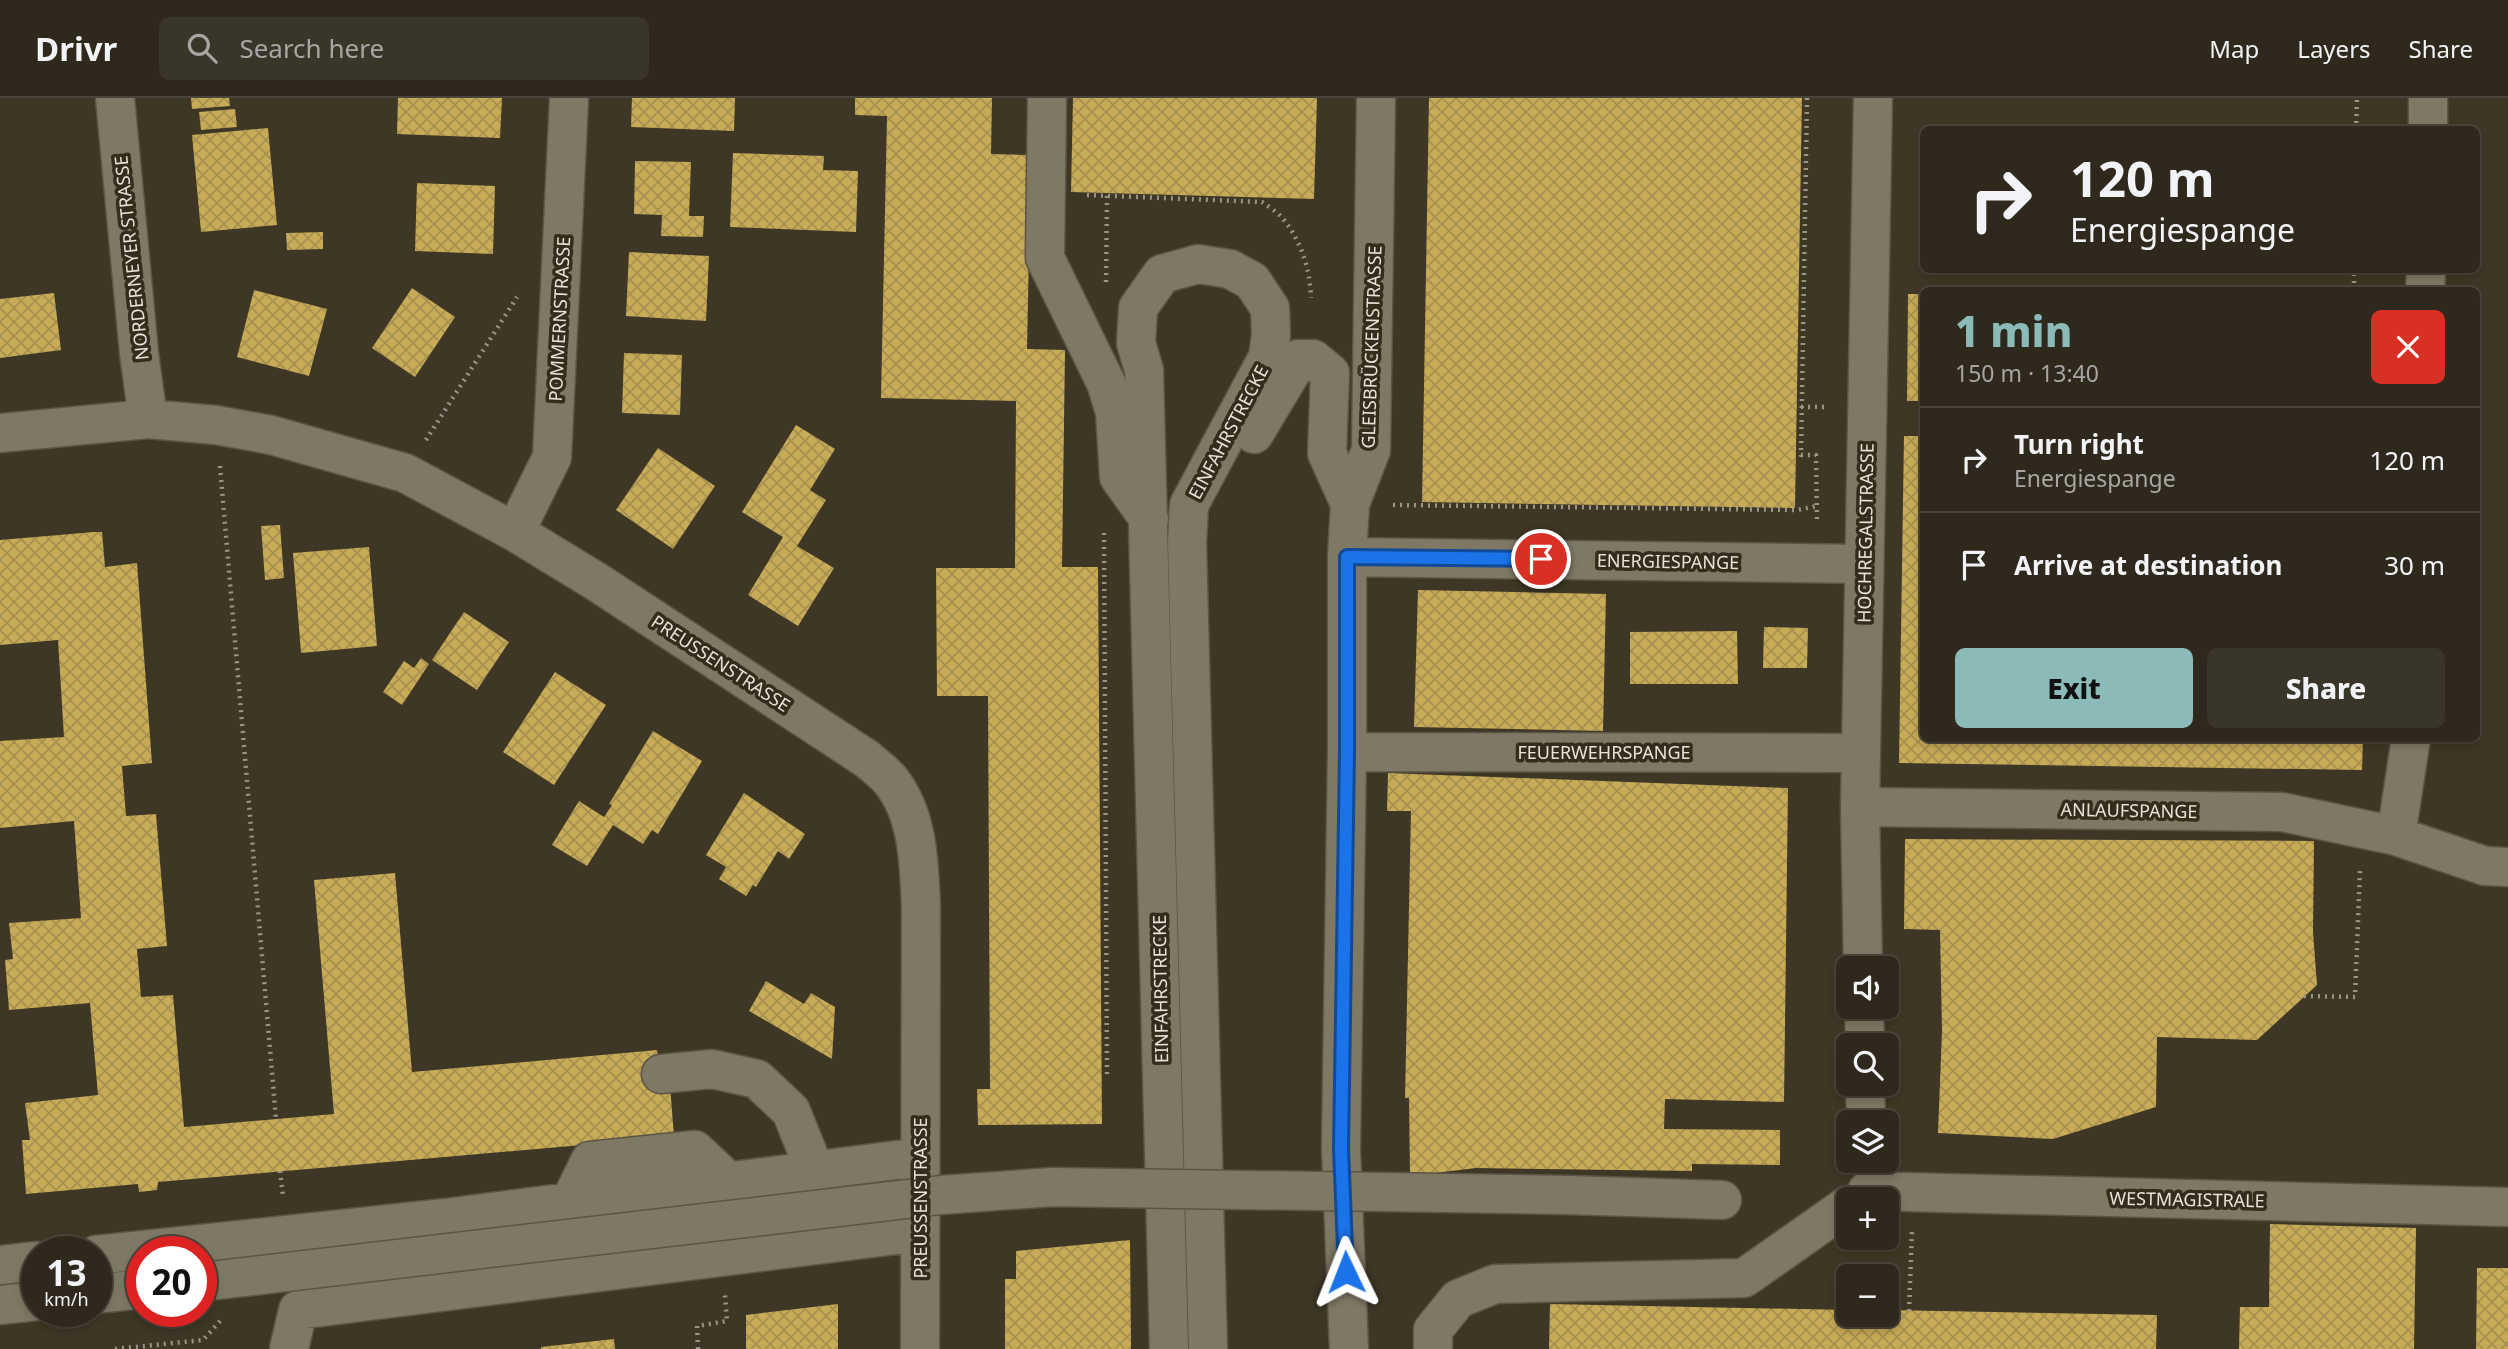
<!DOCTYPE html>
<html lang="en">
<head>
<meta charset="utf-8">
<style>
  :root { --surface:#2e291c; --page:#3a3529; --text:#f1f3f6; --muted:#a7a6a3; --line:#49453b; --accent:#8bbbb9 }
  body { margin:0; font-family:"Noto Sans",sans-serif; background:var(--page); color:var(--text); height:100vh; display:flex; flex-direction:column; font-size:26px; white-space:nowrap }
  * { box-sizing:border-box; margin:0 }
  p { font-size:23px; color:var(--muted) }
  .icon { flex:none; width:38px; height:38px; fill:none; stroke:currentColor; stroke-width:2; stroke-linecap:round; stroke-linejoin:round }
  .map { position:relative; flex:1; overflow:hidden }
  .drawer { position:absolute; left:1920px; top:189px; width:560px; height:455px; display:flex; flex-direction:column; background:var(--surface); border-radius:10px; box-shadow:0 4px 10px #0003,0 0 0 2px var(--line) }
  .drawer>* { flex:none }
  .hud { position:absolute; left:1920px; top:28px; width:560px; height:147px; border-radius:10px; box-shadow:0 4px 10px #0003,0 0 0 2px var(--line); background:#2e291c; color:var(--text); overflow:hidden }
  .buttons { position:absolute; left:1836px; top:858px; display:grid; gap:14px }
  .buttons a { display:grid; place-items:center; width:63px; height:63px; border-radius:10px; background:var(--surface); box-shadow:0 4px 10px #0003,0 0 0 2px var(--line); font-size:35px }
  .speed { position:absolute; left:21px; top:1138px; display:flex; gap:14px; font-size:35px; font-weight:700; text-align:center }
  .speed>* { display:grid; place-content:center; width:91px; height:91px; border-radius:50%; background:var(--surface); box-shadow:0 4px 10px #0003,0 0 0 2px var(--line); line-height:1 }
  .speed small { font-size:18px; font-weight:400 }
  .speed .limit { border:10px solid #d22; background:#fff; color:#111 }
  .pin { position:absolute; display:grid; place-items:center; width:60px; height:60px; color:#fff; margin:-30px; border:4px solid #fff; border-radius:50%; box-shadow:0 2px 7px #0007 }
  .me { position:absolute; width:77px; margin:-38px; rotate:358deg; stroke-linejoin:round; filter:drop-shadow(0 0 5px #0008) }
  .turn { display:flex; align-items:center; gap:24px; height:147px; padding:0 35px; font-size:32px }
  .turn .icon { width:91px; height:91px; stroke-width:2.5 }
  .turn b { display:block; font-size:49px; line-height:60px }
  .round { display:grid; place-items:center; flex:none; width:74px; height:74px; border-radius:10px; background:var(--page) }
  .headline { display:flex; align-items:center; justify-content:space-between; height:119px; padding:0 35px }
  h1 { font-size:42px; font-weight:800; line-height:52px; color:var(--accent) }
  .primary-button { display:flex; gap:14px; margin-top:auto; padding:14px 35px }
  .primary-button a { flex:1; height:80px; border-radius:10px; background:var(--accent); color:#111; font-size:28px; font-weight:800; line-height:80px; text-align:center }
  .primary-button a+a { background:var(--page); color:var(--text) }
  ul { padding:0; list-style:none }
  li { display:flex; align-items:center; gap:21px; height:105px; padding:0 35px; border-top:2px solid var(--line) }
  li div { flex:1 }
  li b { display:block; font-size:26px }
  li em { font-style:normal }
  header { display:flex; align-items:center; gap:42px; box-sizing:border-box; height:98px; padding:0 35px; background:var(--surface); border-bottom:2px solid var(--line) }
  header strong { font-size:33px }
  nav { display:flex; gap:38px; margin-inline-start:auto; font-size:24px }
  .search { width:490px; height:63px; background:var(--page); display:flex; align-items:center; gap:18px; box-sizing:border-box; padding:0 24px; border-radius:10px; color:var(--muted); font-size:26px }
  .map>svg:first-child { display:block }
</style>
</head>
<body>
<header>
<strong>Drivr</strong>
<div class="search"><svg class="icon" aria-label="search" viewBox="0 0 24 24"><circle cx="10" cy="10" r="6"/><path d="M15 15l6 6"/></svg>Search here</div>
<nav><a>Map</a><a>Layers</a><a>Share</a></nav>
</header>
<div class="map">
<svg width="2508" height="1251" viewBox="0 0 2508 1251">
  <defs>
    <pattern id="building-cross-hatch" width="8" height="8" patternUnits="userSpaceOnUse" patternTransform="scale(1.75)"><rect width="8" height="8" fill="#c8ab56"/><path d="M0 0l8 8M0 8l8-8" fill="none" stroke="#a79151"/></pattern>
  </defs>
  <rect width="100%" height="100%" fill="#3e3725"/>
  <path fill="url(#building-cross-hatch)" d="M191,0H229L230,8L192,11Z
    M398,0H502L500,40L397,36Z
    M632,0H735L734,33L631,29Z
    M855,0H992L991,56L1031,57L1027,251L1065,252L1062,469H1098L1102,1026L978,1027L977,991H990L988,598H937L936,470H1015L1016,303L881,300L887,18L855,17Z
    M1073,0H1317L1314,101L1071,94Z
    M1429,0H1802L1795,410L1422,404Z
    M235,11L237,29L201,32L199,14Z
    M268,30L277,127L201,134L192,37Z
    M733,55L824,58L823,72L858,73L856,134L730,129Z
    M635,63L691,64L689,118H704L703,139L661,138L662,117L634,116Z
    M417,85L495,88L493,156L415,153Z
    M323,134V151L287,152L286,135Z
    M629,154L709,158L706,223L626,218Z
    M412,190L455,219L415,279L372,250Z
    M254,192L327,211L309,278L237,259Z
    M54,195L61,252L0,260V201Z
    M1908,196H1923V303H1907Z
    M624,255L682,257L680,317L622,315Z
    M796,327L835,351L810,392L826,402L797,448L834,470L798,528L748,497L783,439L742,414Z
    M1904,338H1923V640H2363L2362,672L1899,665Z
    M658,350L715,388L673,451L616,412Z
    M280,427L284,480L265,482L261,428Z
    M94,434H102L105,469L137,465L152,665L122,668L126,718L156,716L167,848L137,851L141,899L173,897L184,1029L334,1016L314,782L395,775L412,974L657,952L663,988L670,987L674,1039L158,1084L157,1092L139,1094L138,1086L26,1096L22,1042H30L25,1005L98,997L90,905L9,912L5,862L13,861L9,825L81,820L74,723L0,730V643L64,639L58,542L0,547V442Z
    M369,449L377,548L301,555L293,455Z
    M1418,492L1606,496L1603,633L1414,629Z
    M464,514L509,544L477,592L432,562Z
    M1764,529L1808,530L1807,570H1763Z
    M1737,533L1738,586H1630V534Z
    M421,560L429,566L402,607L383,594L404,563L414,570Z
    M555,574L606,607L554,687L503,654Z
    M653,633L702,663L658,736L652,732L643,746L613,727L587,768L552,747L579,703L604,719L612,707L609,706Z
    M1388,675L1788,690L1784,1004L1665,1001L1664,1031L1780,1032V1067L1692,1066V1073L1476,1070L1410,1078L1409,1000H1405L1411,713H1387Z
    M744,695L805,736L789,761L778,753L756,789L753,787L746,798L719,781L726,769L706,757Z
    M1905,741L2314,743L2313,834L2317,887L2257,942L2157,939L2156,1009L2053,1041L1938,1035L1942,933L1940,832L1904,831Z
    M766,883L804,906L811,895L835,909L832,961L749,913Z
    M2270,1126L2416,1130L2414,1251H2239L2240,1209H2269Z
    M1130,1142L1131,1251H1005V1181H1016V1153Z
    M2477,1170H2508V1251H2476Z
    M838,1206V1251H746V1217Z
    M1550,1206L1848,1212V1216H1886V1212L2157,1217L2156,1251H1549Z
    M614,1241L615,1251H541V1249Z"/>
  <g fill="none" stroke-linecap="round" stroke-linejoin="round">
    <defs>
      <path id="minor" d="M115,0L139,255L148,321
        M1047,0L1045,160L1106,285L1115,314L1119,379L1149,421
        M2428,32V0
        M2425,192L2426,172
        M0,335L148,321L216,327L271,337L405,375L515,434L597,484L867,661C875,668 885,675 891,683C919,718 919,768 921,809L920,1251
        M1254,336L1299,261H1313L1330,275L1327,355L1350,406
        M515,434L552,359L569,0
        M1347,459L1864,466
        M1347,654L1861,655
        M1860,709L2282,714L2396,738L2485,768L2508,769
        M2396,738L2411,640
        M1863,870L1860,709L1873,0
        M1864,908L1865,947
        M661,976L712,971L757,981L791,1013L815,1073
        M1865,985L1866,1024
        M1867,1093L2508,1109
        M1568,1097L1722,1102
        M570,1104L590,1063L695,1052L729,1084
        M96,1157L445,1120L920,1059
        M0,1167L37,1163
        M96,1196L142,1191
        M0,1207L37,1203
        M289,1251L298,1212L920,1134
        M1169,1251L1144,272L1136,245L1138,210L1162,176L1198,166L1230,171L1252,183L1270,210L1271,237L1268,259L1189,407L1187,445L1208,1251
        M1349,1251L1341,1051L1347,654V459L1350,406L1371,352L1376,0
        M1433,1251V1232L1458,1201L1495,1186L1744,1180L1848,1107"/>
    </defs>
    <use href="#minor" stroke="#5b5546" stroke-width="41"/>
    <path stroke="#9a9587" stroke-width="4.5" stroke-dasharray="2 5" stroke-linecap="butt" d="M1807,0L1801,357H1816L1817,425
      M2356,32L2357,0
      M1087,97L1262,104C1269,109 1279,115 1284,122C1302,145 1310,172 1311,200
      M1106,184L1107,98
      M2354,192V172
      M1801,309H1827
      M426,342L517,199
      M220,368L276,1021
      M1393,407L1797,412L1817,408
      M1104,435L1107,978
      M2304,898L2355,899L2360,772
      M280,1073L283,1098
      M1909,1213L1912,1132
      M115,1251L203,1242L221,1222
      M698,1251L697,1228L727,1223L725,1197"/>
    <use href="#minor" stroke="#7f7864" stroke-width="38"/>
    <defs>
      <path id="minor-bridge" d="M201,1184L941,1097L1053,1089L1568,1097"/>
    </defs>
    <use href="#minor-bridge" stroke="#5b5546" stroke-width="41" stroke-linecap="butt"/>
    <use href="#minor-bridge" stroke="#7f7864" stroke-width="38"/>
  </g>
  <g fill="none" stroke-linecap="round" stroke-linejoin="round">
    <defs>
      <path id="route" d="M1346,1174L1341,1051L1347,654V459L1541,461"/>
    </defs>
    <use href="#route" stroke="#114b97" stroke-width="18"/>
    <use href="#route" stroke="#1a73e8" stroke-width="12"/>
  </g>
  <g text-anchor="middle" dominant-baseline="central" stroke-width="7" stroke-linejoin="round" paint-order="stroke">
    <g font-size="18" fill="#e7e3d8" stroke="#332d1b">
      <text transform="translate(131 160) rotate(-96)">NORDERNEYER STRASSE</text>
      <text transform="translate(559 221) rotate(-87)">POMMERNSTRASSE</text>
      <text transform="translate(1371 249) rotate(-88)">GLEISBRÜCKENSTRASSE</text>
      <text transform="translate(1228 334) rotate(-62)">EINFAHRSTRECKE</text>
      <text transform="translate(1865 435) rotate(-89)">HOCHREGALSTRASSE</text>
      <text transform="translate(1668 463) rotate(1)">ENERGIESPANGE</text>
      <text transform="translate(721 565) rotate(33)">PREUSSENSTRASSE</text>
      <text x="1604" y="654">FEUERWEHRSPANGE</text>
      <text transform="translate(2129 712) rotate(1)">ANLAUFSPANGE</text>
      <text transform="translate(1160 891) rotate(-91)">EINFAHRSTRECKE</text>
      <text transform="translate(920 1100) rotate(-90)">PREUSSENSTRASSE</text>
      <text transform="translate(2187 1101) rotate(1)">WESTMAGISTRALE</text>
    </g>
  </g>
</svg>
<div class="buttons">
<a><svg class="icon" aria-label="sound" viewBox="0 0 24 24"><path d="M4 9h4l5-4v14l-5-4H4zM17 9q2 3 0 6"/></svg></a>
<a><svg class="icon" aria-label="search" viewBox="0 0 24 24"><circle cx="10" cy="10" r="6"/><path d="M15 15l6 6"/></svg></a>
<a><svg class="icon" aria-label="layers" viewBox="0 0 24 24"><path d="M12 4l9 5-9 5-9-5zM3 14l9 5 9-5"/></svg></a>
<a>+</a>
<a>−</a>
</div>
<div class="speed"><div>13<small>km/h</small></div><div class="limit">20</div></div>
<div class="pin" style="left:1541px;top:461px;background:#d93025"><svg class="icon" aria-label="arrive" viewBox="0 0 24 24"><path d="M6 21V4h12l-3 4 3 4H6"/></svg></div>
<svg class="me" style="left:1346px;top:1174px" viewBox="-20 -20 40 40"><path d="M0-17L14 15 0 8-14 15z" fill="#1a73e8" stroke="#fff" stroke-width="4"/></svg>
<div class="hud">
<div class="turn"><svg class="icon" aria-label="right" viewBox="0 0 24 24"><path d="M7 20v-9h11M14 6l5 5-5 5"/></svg><div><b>120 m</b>Energiespange</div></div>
</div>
<section class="drawer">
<div class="headline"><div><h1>1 min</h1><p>150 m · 13:40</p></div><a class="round" style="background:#d93025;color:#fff"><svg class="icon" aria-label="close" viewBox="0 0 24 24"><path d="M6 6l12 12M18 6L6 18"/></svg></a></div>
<ul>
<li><svg class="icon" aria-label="right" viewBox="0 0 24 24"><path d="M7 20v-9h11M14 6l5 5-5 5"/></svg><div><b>Turn right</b><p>Energiespange</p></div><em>120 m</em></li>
<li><svg class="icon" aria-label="arrive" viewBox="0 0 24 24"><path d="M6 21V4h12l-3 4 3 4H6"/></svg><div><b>Arrive at destination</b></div><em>30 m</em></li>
</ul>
<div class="primary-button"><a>Exit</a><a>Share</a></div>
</section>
</div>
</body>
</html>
